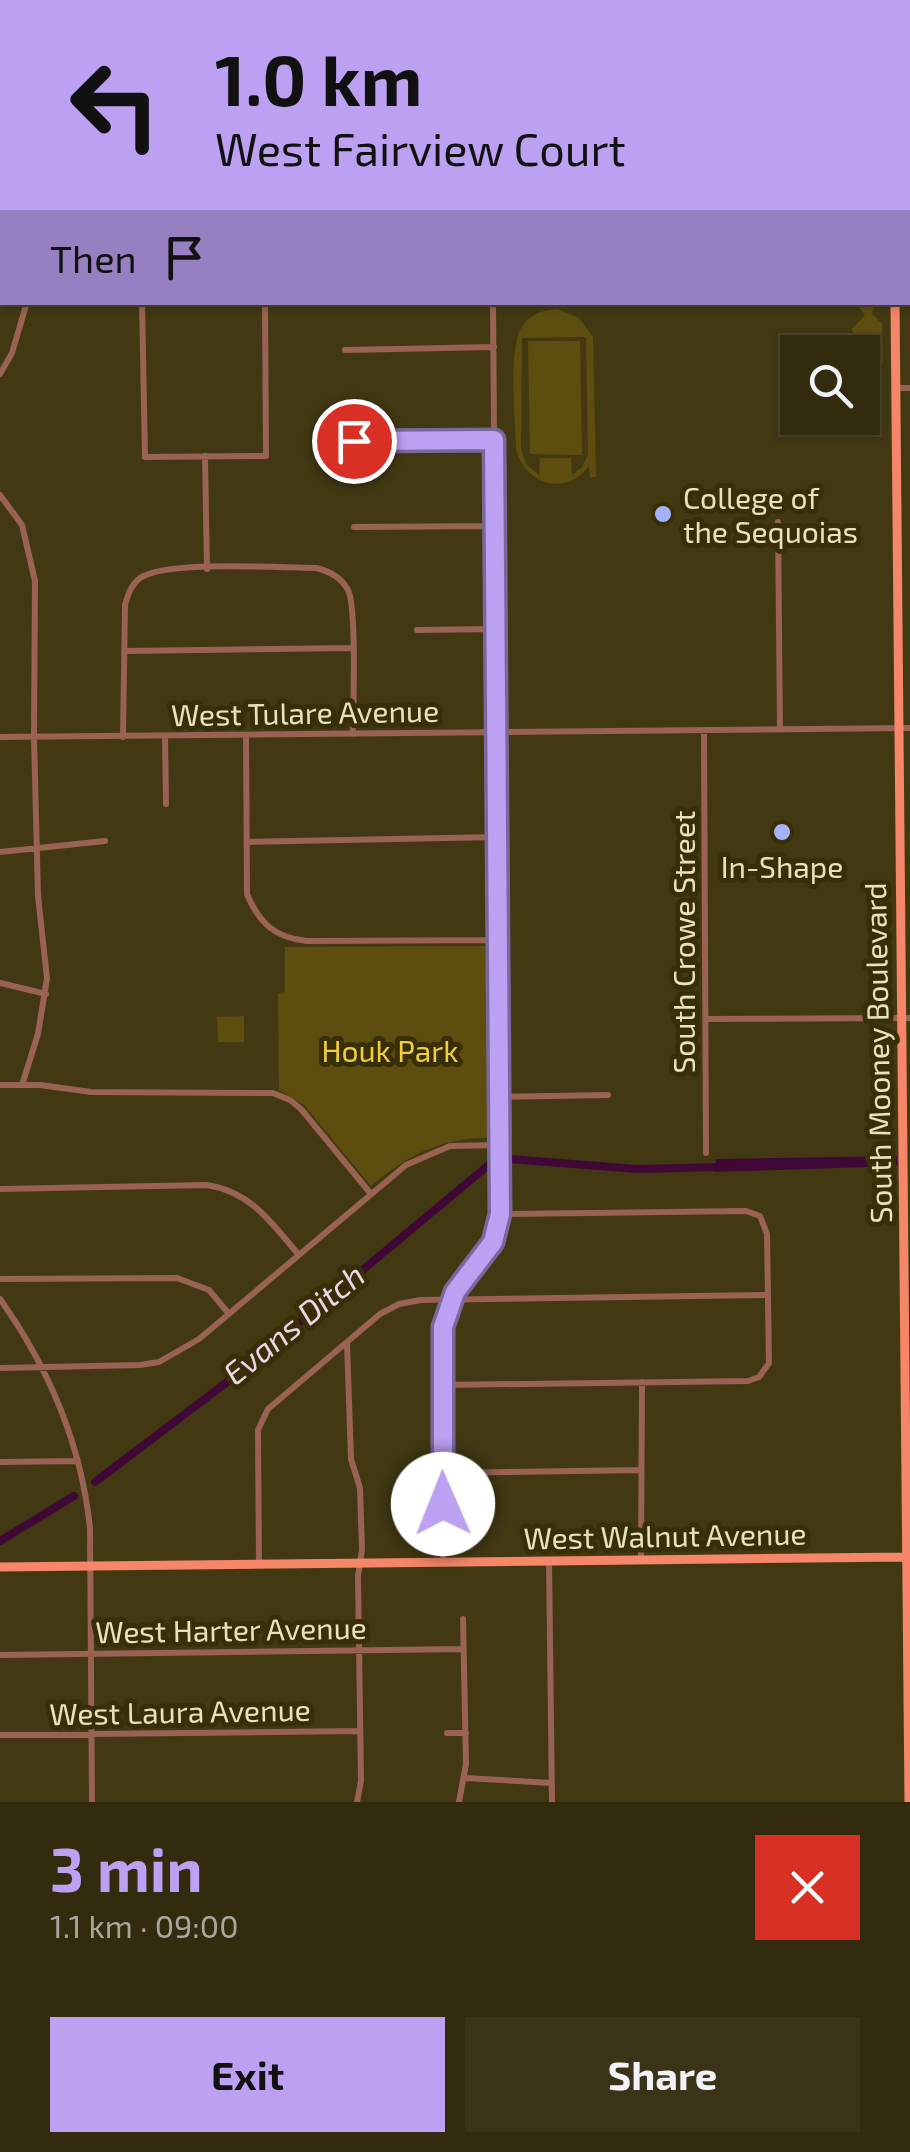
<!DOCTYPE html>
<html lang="en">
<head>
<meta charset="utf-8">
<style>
  :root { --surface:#322b0e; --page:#3a3317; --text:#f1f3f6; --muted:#a8a79e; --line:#4d472e; --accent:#bca0f2 }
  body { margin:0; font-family:"Exo 2",sans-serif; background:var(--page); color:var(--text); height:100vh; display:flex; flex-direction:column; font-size:38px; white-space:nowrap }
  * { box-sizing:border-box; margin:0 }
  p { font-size:32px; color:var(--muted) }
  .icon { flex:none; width:55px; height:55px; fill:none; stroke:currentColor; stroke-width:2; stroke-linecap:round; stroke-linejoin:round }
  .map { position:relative; height:1802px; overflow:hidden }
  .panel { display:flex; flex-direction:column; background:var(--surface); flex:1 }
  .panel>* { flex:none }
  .hud { position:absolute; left:0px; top:0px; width:910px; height:305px; box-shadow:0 2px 8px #0004,0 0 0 2px var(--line); background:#bca0f2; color:#111; overflow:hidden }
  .fabs { position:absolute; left:780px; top:335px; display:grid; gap:20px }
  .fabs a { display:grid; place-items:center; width:100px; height:100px; border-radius:0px; background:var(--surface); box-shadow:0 2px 8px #0004,0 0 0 2px var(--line); font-size:50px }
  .pin { position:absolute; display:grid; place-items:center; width:85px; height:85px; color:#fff; margin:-42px; border:5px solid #fff; border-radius:50%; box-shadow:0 2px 10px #0007 }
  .me { position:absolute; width:110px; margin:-55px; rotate:359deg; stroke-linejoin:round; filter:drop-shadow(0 0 8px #0008) }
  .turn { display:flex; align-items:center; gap:35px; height:210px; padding:0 50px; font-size:45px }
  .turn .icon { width:130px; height:130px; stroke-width:2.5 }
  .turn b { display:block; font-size:70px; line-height:85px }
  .then { display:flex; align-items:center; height:95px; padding:0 50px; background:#0003; gap:20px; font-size:38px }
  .round { display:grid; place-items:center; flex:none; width:105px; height:105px; border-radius:0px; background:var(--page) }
  .head { display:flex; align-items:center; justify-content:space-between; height:170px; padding:0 50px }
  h1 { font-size:60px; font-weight:700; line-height:75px; color:var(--accent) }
  .primary-button { display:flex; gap:20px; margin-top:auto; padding:20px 50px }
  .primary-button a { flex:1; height:115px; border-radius:0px; background:var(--accent); color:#111; font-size:40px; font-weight:700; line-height:115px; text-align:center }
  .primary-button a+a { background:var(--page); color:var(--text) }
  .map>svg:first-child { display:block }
</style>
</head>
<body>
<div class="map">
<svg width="910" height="1802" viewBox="0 0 910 1802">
  <rect width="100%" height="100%" fill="#423913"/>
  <path fill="#5d4e10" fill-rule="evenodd" d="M856,303H880L873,308L872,314L882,324L883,363L851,330L865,315Z
    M557,309L579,318L593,337L596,477H590L589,466C566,497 526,485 516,450C516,421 507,348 523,325C531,314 543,310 557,309ZM586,337L588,454L582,467L572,475L571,458H540L539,475L526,464L521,449L522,338Z
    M528,341H580L582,455L530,454Z
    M491,946L493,1138C442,1137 409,1154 371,1186L304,1105L279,1090L278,993L285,992V947Z
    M244,1016V1042H218L217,1017Z"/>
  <path fill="#3f0837" d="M897,1156V1166L715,1172L716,1159Z"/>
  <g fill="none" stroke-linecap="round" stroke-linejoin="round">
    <path stroke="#3f0837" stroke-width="8" d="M509,1159L637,1169L725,1167
      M95,1482L239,1373L491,1163
      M0,1541L74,1496"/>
    <path stroke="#996253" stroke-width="6" d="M8,0L10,2
      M139,0V2
      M262,0V2
      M490,0V2
      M0,255H2
      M142,302L145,457L266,456L265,302
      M345,350L494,347
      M0,374L12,353L27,302
      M896,388H910
      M354,441L494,440
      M205,456L207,569
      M0,495L22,525L35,581L34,737L38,896L47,978L38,1034L22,1085
      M778,522L780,729
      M354,527L495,526
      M417,630L495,629
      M126,651L352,648
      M704,732L706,1153
      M246,735L247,894C259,923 275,938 307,941L498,940
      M165,736L166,804
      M0,737L910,728
      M123,737L125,605C128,594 131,585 140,578C165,560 280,568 316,568C329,571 341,577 348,590C357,608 353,707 353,734
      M247,842L497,837
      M0,852L105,841
      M0,983L46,994
      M706,1019L910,1018
      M0,1085H40L91,1092L273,1093L290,1100L301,1109L371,1194
      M499,1097L608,1095
      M0,1189L207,1185C251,1192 271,1222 298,1254
      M0,1279L177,1278L209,1290L229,1314
      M0,1299C49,1368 81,1443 90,1528L92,1802
      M347,1343L351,1459L360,1488L362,1550L358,1576L361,1781L357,1802
      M0,1368L140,1365L159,1362L199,1339L406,1165L450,1146L499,1145
      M442,1385L748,1381L759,1377L769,1363L767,1234L760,1216L746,1211L500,1214
      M0,1462L78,1461
      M443,1473L641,1470
      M641,1560L642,1382
      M549,1561L552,1802
      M443,1563V1327C456,1278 491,1265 500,1214L493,302
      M259,1564L258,1430L268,1409L380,1314L399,1304L421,1300L768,1295
      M0,1655L463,1649
      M447,1733H466
      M0,1735L360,1731
      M465,1778L551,1783
      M459,1802L466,1764L463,1619"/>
    <path stroke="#f58669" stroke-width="9" d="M801,0L830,2
      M893,0V2
      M910,0V49
      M895,302L909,1802
      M0,1567L907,1557"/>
  </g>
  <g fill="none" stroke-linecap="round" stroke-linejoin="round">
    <defs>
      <path id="route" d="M354,441L494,440L500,1214L493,1242L455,1292L443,1327V1504"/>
    </defs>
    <use href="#route" stroke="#7a689d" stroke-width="25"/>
    <use href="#route" stroke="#bca0f2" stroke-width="18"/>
  </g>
  <g fill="#a4b2fc" stroke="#382f08" stroke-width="4">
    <circle cx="663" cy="514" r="10"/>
    <circle cx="782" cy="832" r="10"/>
  </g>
  <g text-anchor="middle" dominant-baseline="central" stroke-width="10" stroke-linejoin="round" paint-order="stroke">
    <g font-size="30" fill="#eae1be" stroke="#382f08" text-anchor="start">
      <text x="683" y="497">College of<tspan x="683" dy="34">the Sequoias</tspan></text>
      <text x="782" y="866" text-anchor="middle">In-Shape</text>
    </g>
    <g font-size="30" fill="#eae1be" stroke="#382f08">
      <text transform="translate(305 712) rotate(-1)">West Tulare Avenue</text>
      <text transform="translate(683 942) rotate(-90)">South Crowe Street</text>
      <text transform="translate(877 1053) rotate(-91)">South Mooney Boulevard</text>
      <text transform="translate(665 1535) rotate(-1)">West Walnut Avenue</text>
      <text transform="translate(231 1629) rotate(-1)">West Harter Avenue</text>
      <text transform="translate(180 1711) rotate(-1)">West Laura Avenue</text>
    </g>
    <g font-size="30" fill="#efcd3b" stroke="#382f08">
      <text x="390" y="1050">Houk Park</text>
    </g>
    <g font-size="32" font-style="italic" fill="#f0d5e9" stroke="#382f08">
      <text transform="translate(293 1323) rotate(-39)">Evans Ditch</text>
    </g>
  </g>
</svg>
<div class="fabs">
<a><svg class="icon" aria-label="search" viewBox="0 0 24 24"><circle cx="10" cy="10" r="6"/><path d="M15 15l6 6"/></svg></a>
</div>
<div class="pin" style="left:354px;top:441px;background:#d93025"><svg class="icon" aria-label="arrive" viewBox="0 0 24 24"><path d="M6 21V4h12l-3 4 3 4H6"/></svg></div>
<svg class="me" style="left:443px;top:1504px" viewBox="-20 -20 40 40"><circle r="19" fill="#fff"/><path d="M0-13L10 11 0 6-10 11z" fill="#bca0f2"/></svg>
<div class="hud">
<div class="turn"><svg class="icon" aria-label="left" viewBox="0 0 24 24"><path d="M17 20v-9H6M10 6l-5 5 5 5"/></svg><div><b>1.0 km</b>West Fairview Court</div></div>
<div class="then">Then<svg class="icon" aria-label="arrive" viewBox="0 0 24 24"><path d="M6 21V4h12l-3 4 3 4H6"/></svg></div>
</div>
</div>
<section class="panel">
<div class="head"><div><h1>3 min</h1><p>1.1 km · 09:00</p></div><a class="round" style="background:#d93025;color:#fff"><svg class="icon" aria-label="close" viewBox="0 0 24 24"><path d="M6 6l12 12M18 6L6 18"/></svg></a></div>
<div class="primary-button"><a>Exit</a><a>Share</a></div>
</section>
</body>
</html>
